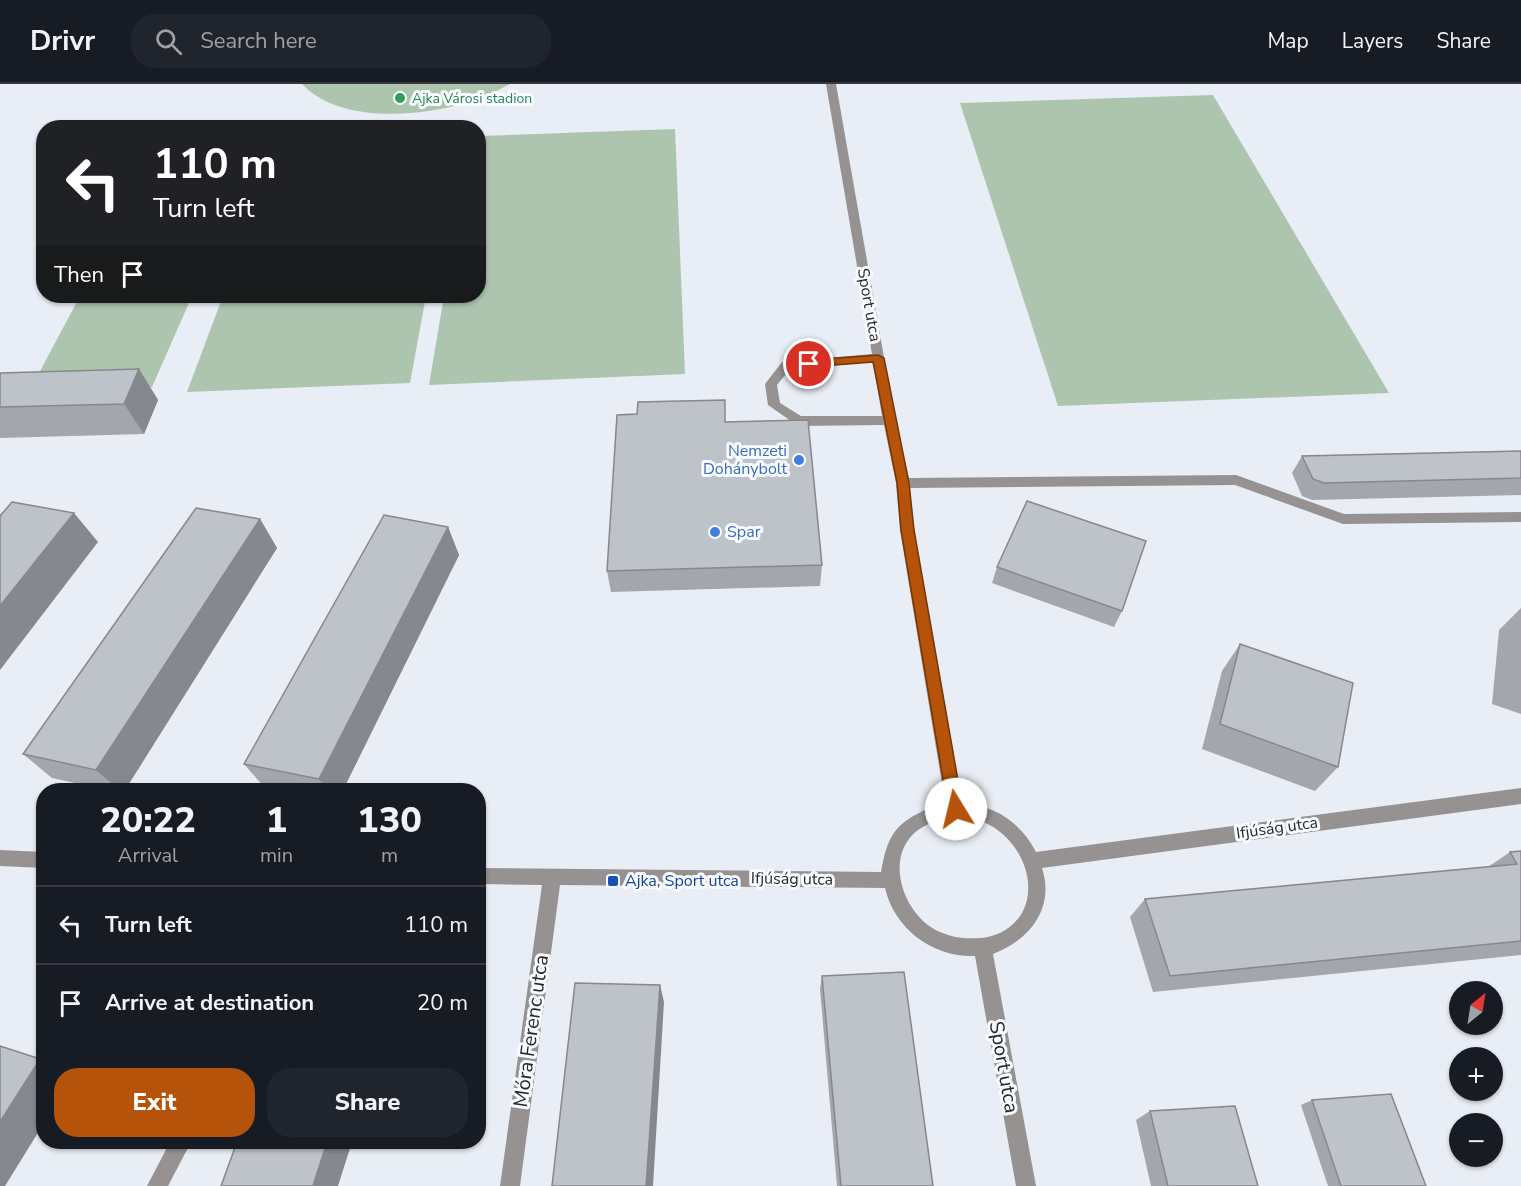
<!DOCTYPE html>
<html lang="en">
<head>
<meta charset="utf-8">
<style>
  :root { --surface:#171b24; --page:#20242c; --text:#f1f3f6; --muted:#9ea1a6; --line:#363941; --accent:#b45309 }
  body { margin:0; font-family:"Nunito Sans",sans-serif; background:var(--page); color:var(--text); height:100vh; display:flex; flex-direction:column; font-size:22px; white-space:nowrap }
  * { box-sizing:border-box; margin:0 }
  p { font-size:20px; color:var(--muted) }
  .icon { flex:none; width:33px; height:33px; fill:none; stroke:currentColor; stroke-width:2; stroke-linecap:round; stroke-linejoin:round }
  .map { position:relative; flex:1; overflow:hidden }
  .side { position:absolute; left:36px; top:699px; width:450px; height:366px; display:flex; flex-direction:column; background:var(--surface); border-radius:24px; box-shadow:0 2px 4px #0004 }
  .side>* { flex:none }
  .hud { position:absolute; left:36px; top:36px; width:450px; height:183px; border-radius:24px; box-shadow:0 2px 4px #0004; background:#202124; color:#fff; overflow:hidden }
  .needle { width:39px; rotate:30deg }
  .fabs { position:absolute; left:1449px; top:897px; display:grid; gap:12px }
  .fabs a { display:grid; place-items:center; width:54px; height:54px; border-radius:50%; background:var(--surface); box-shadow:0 2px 4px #0004; font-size:30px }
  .pin { position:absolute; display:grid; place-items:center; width:51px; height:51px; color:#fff; margin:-26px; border:3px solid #fff; border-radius:50%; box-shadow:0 2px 6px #0007 }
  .me { position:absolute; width:66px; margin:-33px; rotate:351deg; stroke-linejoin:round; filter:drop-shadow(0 0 4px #0008) }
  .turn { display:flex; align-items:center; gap:21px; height:126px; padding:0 18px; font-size:27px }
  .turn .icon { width:78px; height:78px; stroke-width:2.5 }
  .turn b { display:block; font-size:42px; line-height:51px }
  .then { display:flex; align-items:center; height:57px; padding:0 18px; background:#0003; gap:12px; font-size:22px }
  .eta { display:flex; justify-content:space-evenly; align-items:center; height:102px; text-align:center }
  .eta b { font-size:36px; font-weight:800; line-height:42px }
  .action { display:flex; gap:12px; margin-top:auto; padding:12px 18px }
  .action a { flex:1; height:69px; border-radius:24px; background:var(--accent); color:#fff; font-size:24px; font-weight:800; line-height:69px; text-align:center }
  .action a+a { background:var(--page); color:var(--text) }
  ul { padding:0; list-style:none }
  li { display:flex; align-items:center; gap:18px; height:78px; padding:0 18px; border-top:2px solid var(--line) }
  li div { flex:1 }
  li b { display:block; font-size:22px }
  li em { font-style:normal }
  header { display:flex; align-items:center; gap:36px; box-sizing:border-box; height:84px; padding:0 30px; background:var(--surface); border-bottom:2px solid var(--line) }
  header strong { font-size:28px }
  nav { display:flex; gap:33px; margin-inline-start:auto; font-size:21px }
  .search { width:420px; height:54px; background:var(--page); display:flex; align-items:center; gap:15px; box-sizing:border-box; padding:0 21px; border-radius:24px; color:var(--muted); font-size:22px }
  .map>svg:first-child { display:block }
</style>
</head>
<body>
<header>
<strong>Drivr</strong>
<div class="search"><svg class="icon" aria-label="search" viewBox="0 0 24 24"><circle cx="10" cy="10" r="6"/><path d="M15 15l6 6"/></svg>Search here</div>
<nav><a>Map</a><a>Layers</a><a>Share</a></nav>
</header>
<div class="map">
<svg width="1521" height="1102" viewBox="0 0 1521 1102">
  <rect width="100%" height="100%" fill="#e9edf5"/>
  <path fill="#adc4ae" d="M302,0H510C499,5 488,13 477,16C426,32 342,42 302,0Z
    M1213,11L1389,309L1058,322L960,19Z
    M675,45L685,290L429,301L444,212H478L479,52Z
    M80,212H192L152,303L30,306Z
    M223,212H426L410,299L187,308Z"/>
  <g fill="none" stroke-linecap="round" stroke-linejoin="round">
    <path fill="#969292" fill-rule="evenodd" d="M826,0H836L895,336L909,394L1236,391L1344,430L1521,428V438L1343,440L1235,401L910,404L914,446L962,718C996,722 1021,739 1036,768L1521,704V720L1042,784C1055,824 1030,856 993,870L1036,1102H1016L975,872C934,874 894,845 885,804L560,801L520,1102H500L542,801L478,800V784L881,788C887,755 893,741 923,727C930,723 937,719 945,718L900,446L896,399L884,341L798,342L768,321L765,300L782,278L872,270ZM873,278L882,332H801L780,319L777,301L790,285ZM943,734C956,733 971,733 983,738C1017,751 1040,796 1022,829C1013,844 997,853 980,854C965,855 954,854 940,848C904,833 882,773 918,746C925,741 935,737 943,734Z
      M0,766L44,768V784L0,782Z
      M170,1058H191L168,1102H147Z"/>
  </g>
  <path fill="#a3a7ad" d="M139,285L158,316L144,350L0,354V289Z
    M726,338L822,481L820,502L611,508L607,487Z
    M1521,367V411L1312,416L1302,412L1292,389L1302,372Z
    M260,435L277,464L125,706H107L52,694L23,670Z
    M448,443L459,471L343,706H278L265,704L244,680Z
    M997,483L1122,527L1114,543L992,499Z
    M1521,524V630L1492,620L1499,546Z
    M1240,560L1338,683L1315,707L1202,665L1222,587Z
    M1521,767V871L1153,908L1130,833L1145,815L1488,783L1510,768Z
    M822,892L933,1102H837L820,905Z
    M1312,1016L1426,1102H1328L1301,1021Z
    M1150,1027L1258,1102H1151L1136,1036Z"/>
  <path fill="#85888d" d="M139,285L158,316L144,350L124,320Z
    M74,429L98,458L0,586V522Z
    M260,435L277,464L125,706H119L96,686Z
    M448,443L459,471L343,706H327L319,695Z
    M660,901L664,918L653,1102H646Z
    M40,975L44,977V1039L5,1102H0V1038Z
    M327,1058H352L338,1102H313Z"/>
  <path fill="#bec2c9" stroke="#85888d" stroke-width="1.5" d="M139,285L124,320L0,323V289Z
    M725,316V338L808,336L822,481L607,487L617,331L637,330L638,318Z
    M1521,367V394L1324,399L1313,395L1302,372Z
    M1027,417L1146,457L1122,527L997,483Z
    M12,418L74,429L0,522V432Z
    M196,424L260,435L96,686L23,670Z
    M384,431L448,443L319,695L244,680Z
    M1240,560L1353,599L1338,683L1220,640Z
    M1521,767V857L1170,892L1145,815L1517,780L1510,768Z
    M904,888L933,1102H841L822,892Z
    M575,899L660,901L646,1102H552Z
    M0,962L40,975L0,1038Z
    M1391,1010L1426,1102H1341L1312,1016Z
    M1235,1022L1258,1102H1168L1150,1027Z
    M237,1058H327L313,1102H221Z"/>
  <path fill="#b45309" stroke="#753606" stroke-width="1.5" d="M878,271L884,274L909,399L914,446L963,725L961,730L956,732L950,730L948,725L901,446L897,399L873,278L809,283L803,280L809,276Z"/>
  <circle fill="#2e9e5b" stroke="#f8fbff" stroke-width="2" cx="400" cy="14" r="6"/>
  <g fill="#3f7fe0" stroke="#f8fbff" stroke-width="2">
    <circle cx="799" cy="376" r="6"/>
    <circle cx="715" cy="448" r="6"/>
  </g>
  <rect fill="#1a4fb4" stroke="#f8fbff" stroke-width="2" x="607" y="791" width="12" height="12" rx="3"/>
  <g text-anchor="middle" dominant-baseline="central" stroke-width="6" stroke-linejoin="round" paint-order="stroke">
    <g font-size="14" fill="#27864d" stroke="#f8fbff" text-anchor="start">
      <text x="412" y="14">Ajka Városi stadion</text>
    </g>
    <g font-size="16" fill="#252729" stroke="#f8fbff">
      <text transform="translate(869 221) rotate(80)">Sport utca</text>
      <text transform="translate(1277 744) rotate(-8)">Ifjúság utca</text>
      <text transform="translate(792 795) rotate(1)">Ifjúság utca</text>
    </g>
    <g font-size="16" fill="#366cbe" stroke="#f8fbff" text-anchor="end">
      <text x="787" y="367">Nemzeti<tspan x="787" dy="18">Dohánybolt</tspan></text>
      <text x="727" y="448" text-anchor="start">Spar</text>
    </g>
    <g font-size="16" fill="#164399" stroke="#f8fbff" text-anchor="start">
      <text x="625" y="797">Ajka, Sport utca</text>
    </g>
    <g font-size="20" fill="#252729" stroke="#f8fbff">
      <text transform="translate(531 947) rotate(-82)">Móra Ferenc utca</text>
      <text transform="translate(1004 983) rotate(80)">Sport utca</text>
    </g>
  </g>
</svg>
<div class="fabs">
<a><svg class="needle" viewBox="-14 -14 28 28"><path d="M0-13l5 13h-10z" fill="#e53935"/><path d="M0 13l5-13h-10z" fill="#9ea1a6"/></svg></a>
<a>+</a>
<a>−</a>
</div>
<div class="pin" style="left:809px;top:280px;background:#d93025"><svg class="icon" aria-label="arrive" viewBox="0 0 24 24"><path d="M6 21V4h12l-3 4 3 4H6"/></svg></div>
<svg class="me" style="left:956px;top:725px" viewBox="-20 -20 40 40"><circle r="19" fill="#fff"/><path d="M0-13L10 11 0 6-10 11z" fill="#b45309"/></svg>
<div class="hud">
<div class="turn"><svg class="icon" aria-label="left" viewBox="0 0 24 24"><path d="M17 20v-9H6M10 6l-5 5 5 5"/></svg><div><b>110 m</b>Turn left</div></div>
<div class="then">Then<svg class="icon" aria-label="arrive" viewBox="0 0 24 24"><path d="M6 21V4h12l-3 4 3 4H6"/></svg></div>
</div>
<section class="side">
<div class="eta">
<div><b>20:22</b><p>Arrival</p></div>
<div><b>1</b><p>min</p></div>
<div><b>130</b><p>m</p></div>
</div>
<ul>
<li><svg class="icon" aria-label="left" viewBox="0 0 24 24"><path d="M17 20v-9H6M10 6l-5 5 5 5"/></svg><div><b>Turn left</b></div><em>110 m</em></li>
<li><svg class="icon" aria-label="arrive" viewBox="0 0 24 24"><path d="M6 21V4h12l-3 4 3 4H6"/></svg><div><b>Arrive at destination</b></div><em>20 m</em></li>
</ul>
<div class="action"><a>Exit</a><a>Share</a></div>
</section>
</div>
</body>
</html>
